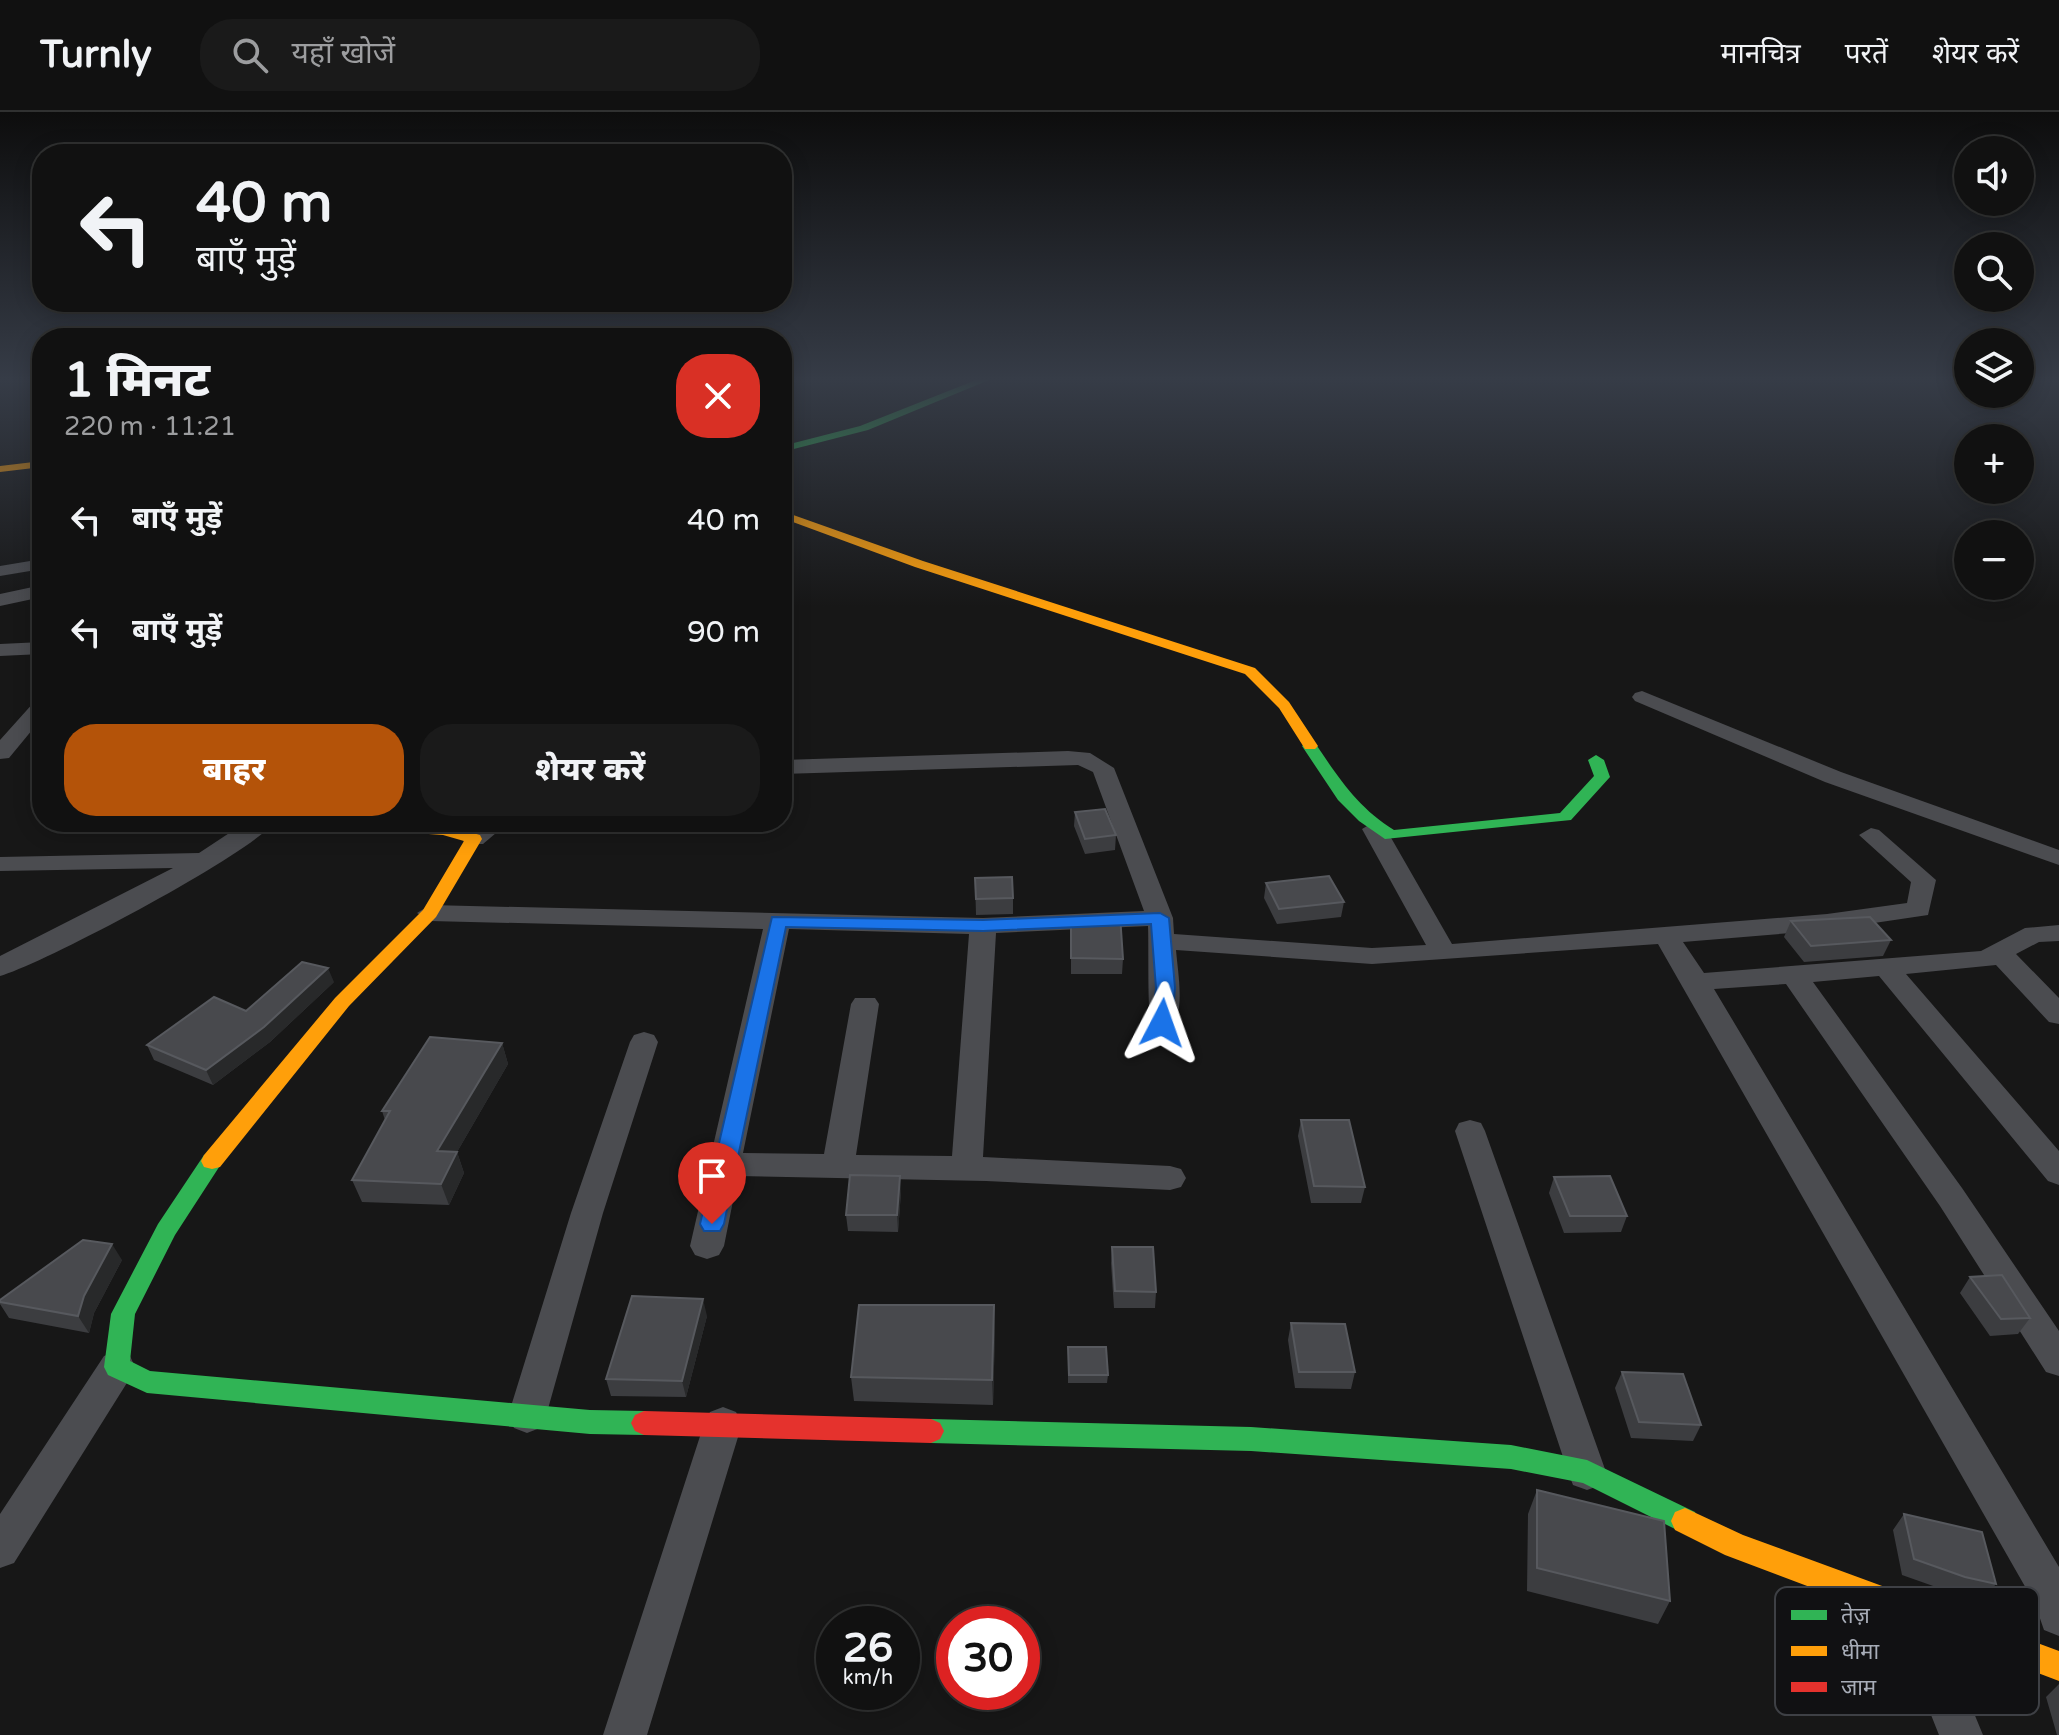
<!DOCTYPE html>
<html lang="hi">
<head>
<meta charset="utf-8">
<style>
  :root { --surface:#111; --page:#1a1a1a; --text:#f1f3f6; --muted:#9c9d9f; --line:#303131; --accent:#b45309 }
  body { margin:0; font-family:"Varela Round","Noto Sans Devanagari",sans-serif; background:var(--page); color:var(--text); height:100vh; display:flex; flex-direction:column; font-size:30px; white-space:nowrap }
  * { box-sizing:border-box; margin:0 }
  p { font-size:26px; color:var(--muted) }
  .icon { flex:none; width:44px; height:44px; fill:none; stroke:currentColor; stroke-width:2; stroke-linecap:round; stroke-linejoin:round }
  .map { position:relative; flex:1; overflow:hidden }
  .sheet { position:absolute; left:32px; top:216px; width:760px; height:504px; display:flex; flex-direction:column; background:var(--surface); border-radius:32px; box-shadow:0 4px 20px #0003,0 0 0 2px var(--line) }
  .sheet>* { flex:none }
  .hud { position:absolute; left:32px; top:32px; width:760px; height:168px; border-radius:32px; box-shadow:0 4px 20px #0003,0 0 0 2px var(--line); background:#111; color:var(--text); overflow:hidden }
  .fabs { position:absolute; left:1954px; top:24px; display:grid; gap:16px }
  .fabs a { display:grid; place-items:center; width:80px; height:80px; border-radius:50%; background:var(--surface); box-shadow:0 4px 20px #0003,0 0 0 2px var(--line); font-size:40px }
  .speed { position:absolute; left:816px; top:1494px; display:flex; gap:16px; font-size:40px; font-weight:700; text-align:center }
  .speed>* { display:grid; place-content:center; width:104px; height:104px; border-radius:50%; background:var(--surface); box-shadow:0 4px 20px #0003,0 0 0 2px var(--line); line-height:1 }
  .speed small { font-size:20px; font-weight:400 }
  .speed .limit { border:12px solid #d22; background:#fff; color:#111 }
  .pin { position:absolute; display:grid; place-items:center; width:68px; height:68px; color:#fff; margin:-82px -34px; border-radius:50% 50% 50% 0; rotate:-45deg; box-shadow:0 0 8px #0007 }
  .pin .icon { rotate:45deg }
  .me { position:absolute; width:88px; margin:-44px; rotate:4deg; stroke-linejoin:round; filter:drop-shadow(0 0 6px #0008) }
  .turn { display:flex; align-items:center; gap:28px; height:168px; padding:0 32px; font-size:36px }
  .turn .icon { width:104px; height:104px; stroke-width:2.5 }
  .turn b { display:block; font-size:56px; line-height:68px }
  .round { display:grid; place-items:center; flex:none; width:84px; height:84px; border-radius:32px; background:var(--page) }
  .headline { display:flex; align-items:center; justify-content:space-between; height:136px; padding:0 32px }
  h1 { font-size:48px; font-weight:800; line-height:60px }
  .action { display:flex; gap:16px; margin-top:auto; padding:16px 32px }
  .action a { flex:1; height:92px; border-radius:32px; background:var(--accent); color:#fff; font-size:32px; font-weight:800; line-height:92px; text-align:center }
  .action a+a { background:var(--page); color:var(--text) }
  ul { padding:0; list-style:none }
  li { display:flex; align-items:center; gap:24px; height:112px; padding:0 32px }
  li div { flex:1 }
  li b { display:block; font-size:30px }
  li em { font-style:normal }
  header { display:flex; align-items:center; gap:48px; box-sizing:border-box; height:112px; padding:0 40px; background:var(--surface); border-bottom:2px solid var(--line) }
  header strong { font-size:38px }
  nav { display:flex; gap:44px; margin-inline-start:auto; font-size:28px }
  .search { width:560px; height:72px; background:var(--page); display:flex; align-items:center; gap:20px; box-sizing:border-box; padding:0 28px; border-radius:32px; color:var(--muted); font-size:30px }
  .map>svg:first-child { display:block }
</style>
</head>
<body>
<header>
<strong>Turnly</strong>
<div class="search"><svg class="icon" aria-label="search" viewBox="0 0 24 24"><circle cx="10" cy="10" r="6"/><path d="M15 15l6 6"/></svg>यहाँ खोजें</div>
<nav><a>मानचित्र</a><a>परतें</a><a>शेयर करें</a></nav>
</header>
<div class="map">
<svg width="2059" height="1623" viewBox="0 0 2059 1623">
  <rect width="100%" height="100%" fill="#171717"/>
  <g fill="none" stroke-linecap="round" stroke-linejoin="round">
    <path fill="#4b4c50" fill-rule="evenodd" d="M42,447V457L0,464V454Z
      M42,473V485L0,494V482Z
      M42,530V542L0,544V532Z
      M1642,579L1841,660L2059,738V753L1825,670L1635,589L1632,585L1635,581Z
      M42,587V606L9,646L0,647V628L35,589Z
      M1068,639L1090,641L1114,656L1173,806L1174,822L1372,836L1426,833L1362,717L1374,710L1386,717L1452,832L1827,802L1907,791L1911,770L1859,723L1871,716L1879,718L1936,768L1928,803L1827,818L1683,830L1704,861L1981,839L2025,816L2059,813V829L2039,830L2016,842L2059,886V912L2049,910L1996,853L1906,862L2059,1039V1073L2048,1069L1879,864L1813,870L1962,1076L2059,1219V1264L2046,1260L1940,1094L1786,872L1714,877L2059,1455V1524L2044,1518L2035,1492L1658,832L1372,852L1176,838C1178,862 1185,897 1172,918H1152C1147,910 1149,832 1148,814L996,821L983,1045L1170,1054L1181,1057L1186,1066L1181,1075L1170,1078L986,1069L738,1064L724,1134L719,1143L707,1147L695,1143L690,1134L763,817L430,809L417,801L430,793L983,806L1144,799L1093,660L1078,653L782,662V648ZM789,817L969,822L952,1044L856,1043L879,892L875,886H855L851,892L824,1042L743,1041Z
      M246,710H274C253,741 41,853 0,864V844L173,756L0,759V745L199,741Z
      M482,710H509L483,732H465L462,727Z
      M644,920L654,923L658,930L603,1101L546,1304L540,1316L527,1321L514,1316L508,1304L571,1101L630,930L634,923Z
      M1470,1008L1481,1011L1485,1019L1606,1360L1601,1373L1587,1378L1573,1373L1568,1360L1455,1019L1459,1011Z
      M117,1239L130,1244L135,1255L130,1266L14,1451L0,1456V1402L104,1244Z
      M723,1295L736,1300L742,1312L647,1623H603L704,1312L710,1300Z
      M1912,1481L1927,1487L1983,1623H1939L1891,1502L1897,1487Z"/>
    <path fill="#30b455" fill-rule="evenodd" d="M976,268H989L868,318L782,340V334L860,314Z
      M1310,629L1315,631C1338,665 1358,696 1394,718L1560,701L1594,664L1588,648L1596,643L1604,648L1610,665L1571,708L1385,727L1359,709L1338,688L1302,634Z
      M212,1041L220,1043L223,1049L175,1123L135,1202L130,1249L150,1259L590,1298L644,1299L653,1303L657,1311L653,1319L644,1323L590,1322L147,1281L108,1263L104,1255L111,1202L158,1112L204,1043Z
      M931,1307L1251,1315L1511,1333L1587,1348L1695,1400L1699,1409L1695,1418L1685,1422L1583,1371L1511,1357L1251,1339L931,1331L922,1327L918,1319L922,1311Z"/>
    <path fill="#ff9f0a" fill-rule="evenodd" d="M42,349V355L0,360V354Z
      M782,399L923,449L1255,556L1289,590L1318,634L1315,637H1305L1279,596L1245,562L915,455L782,406Z
      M320,710L445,713L480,723L482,727L436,805L349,894L220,1055L212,1057L204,1055L201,1049L204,1043L335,886L423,798L464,729L443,723L328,715Z
      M1685,1396L1743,1423L2059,1539V1569L1725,1443L1675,1418L1671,1409L1675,1400Z"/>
    <path fill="#e5322d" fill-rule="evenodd" d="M644,1299L931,1307L940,1311L944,1319L940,1327L931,1331L644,1323L635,1319L631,1311L635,1303Z"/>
  </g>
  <path fill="#3c3d40" d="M1075,700L1116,723L1115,738L1085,742L1074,714Z
    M975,766L1013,786V802L976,803Z
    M1266,771L1344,790L1341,805L1277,812L1264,786Z
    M1071,805L1123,847L1122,862H1071Z
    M1791,809L1891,828L1883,844L1804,850L1784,825Z
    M334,870L270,930L213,973L154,948L147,933Z
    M502,931L508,952L457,1040L464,1061L449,1093L362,1090L352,1068L385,1008L382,999Z
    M1301,1008L1365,1075L1361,1091H1311L1298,1024Z
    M1554,1065L1627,1104L1621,1120L1564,1121L1549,1081Z
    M901,1080L898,1120L848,1119L846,1103Z
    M1112,1135L1156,1180L1155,1196H1114L1111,1151Z
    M122,1148L94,1201L89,1221L9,1206L0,1192V1188Z
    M1970,1165L2030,1206L2018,1222L1990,1224L1960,1181Z
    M707,1204L686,1285L611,1284L606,1267Z
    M1291,1211L1355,1260L1351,1277L1295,1276L1288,1228Z
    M995,1218L993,1293L854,1289L851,1265Z
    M1068,1235L1108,1263L1107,1271H1068Z
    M1622,1260L1701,1313L1693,1329L1631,1326L1615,1276Z
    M1537,1378L1670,1489L1658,1512L1527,1479L1528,1402Z
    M1904,1402L1996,1472L1983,1488L1953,1481L1902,1463L1893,1418Z
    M2059,1572V1623H2057L2046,1585Z"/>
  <path fill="#28292a" d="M328,856L334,870L270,930L213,973L206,958Z
    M502,931L508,952L457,1040L464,1061L449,1093L441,1072L437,1039Z
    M900,1064L901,1080L898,1120L897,1103Z
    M112,1132L122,1148L94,1201L89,1221L78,1204L84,1184Z
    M703,1187L707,1204L686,1285L682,1269Z
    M994,1193L995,1218L993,1293L992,1268Z"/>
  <path fill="#48494d" stroke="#57595e" stroke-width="2" d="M1105,697L1116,723L1085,727L1075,700Z
    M1329,764L1344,790L1279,797L1266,771Z
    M1012,765L1013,786L976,787L975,766Z
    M1120,803L1123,847L1071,846V805Z
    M1870,805L1891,828L1811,834L1791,809Z
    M302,850L328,856L264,915L206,958L147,933L214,885L246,899Z
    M430,925L502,931L437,1039L457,1040L441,1072L352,1068L390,999H382Z
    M1301,1008H1349L1365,1075L1314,1074Z
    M850,1063L900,1064L897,1103H846Z
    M1610,1064L1627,1104H1570L1554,1065Z
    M83,1128L112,1132L84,1184L78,1204L0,1190V1188Z
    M1112,1135H1153L1156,1180L1115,1179Z
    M2002,1163L2030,1206L2001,1207L1970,1165Z
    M632,1184L703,1187L682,1269L606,1267Z
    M859,1193H994L992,1268L851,1265Z
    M1291,1211L1345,1212L1355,1260H1299Z
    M1068,1235H1106L1108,1263H1069Z
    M1622,1260L1683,1262L1701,1313L1639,1310Z
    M1537,1378L1664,1409L1670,1489L1537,1456Z
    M1904,1402L1982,1420L1996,1472L1965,1465L1914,1447Z"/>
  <linearGradient id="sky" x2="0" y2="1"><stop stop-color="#0d0d0d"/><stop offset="0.54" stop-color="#363c47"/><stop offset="1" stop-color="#363c47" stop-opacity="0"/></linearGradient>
  <rect width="2059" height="495" fill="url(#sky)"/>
  <path fill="#1a73e8" stroke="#114b97" stroke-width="2" d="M1160,801L1169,806L1175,876L1172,911L1162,918L1152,911L1156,876L1151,812L983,819L786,815L724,1112L720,1119H704L700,1112L772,805L983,808Z"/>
  <rect x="1775" y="1475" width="264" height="128" rx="12" fill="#111113" stroke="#3e4045" stroke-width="2"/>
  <rect x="1791" y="1498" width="36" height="10" fill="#30b455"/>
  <rect x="1791" y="1534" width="36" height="10" fill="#ff9f0a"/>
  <rect x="1791" y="1570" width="36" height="10" fill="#e5322d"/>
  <g font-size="22" fill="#a8adb8">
    <text x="1841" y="1511">तेज़</text>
    <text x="1841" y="1547">धीमा</text>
    <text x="1841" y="1583">जाम</text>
  </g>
</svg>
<div class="fabs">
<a><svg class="icon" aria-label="sound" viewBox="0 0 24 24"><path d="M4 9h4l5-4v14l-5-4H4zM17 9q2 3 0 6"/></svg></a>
<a><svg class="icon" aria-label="search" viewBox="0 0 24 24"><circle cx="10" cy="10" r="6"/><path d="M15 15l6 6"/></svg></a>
<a><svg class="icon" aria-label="layers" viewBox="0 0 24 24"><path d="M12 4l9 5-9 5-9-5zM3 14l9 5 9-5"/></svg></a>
<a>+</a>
<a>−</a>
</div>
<div class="speed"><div>26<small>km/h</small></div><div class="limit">30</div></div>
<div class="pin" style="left:712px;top:1112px;background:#d93025"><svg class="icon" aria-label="arrive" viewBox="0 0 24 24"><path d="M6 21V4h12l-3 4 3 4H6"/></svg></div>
<svg class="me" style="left:1162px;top:911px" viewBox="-20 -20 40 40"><path d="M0-17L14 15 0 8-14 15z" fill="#1a73e8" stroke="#fff" stroke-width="4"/></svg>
<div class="hud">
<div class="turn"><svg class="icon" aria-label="left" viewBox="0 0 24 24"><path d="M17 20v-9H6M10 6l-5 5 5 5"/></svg><div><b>40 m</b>बाएँ मुड़ें</div></div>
</div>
<section class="sheet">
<div class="headline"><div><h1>1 मिनट</h1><p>220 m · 11:21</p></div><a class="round" style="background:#d93025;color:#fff"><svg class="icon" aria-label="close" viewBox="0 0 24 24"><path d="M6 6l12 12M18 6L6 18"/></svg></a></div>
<ul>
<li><svg class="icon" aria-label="left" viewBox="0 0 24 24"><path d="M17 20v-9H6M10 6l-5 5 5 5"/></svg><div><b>बाएँ मुड़ें</b></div><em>40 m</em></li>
<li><svg class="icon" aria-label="left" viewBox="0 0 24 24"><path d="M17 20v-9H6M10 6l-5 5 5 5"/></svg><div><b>बाएँ मुड़ें</b></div><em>90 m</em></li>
</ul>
<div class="action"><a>बाहर</a><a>शेयर करें</a></div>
</section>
</div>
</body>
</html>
